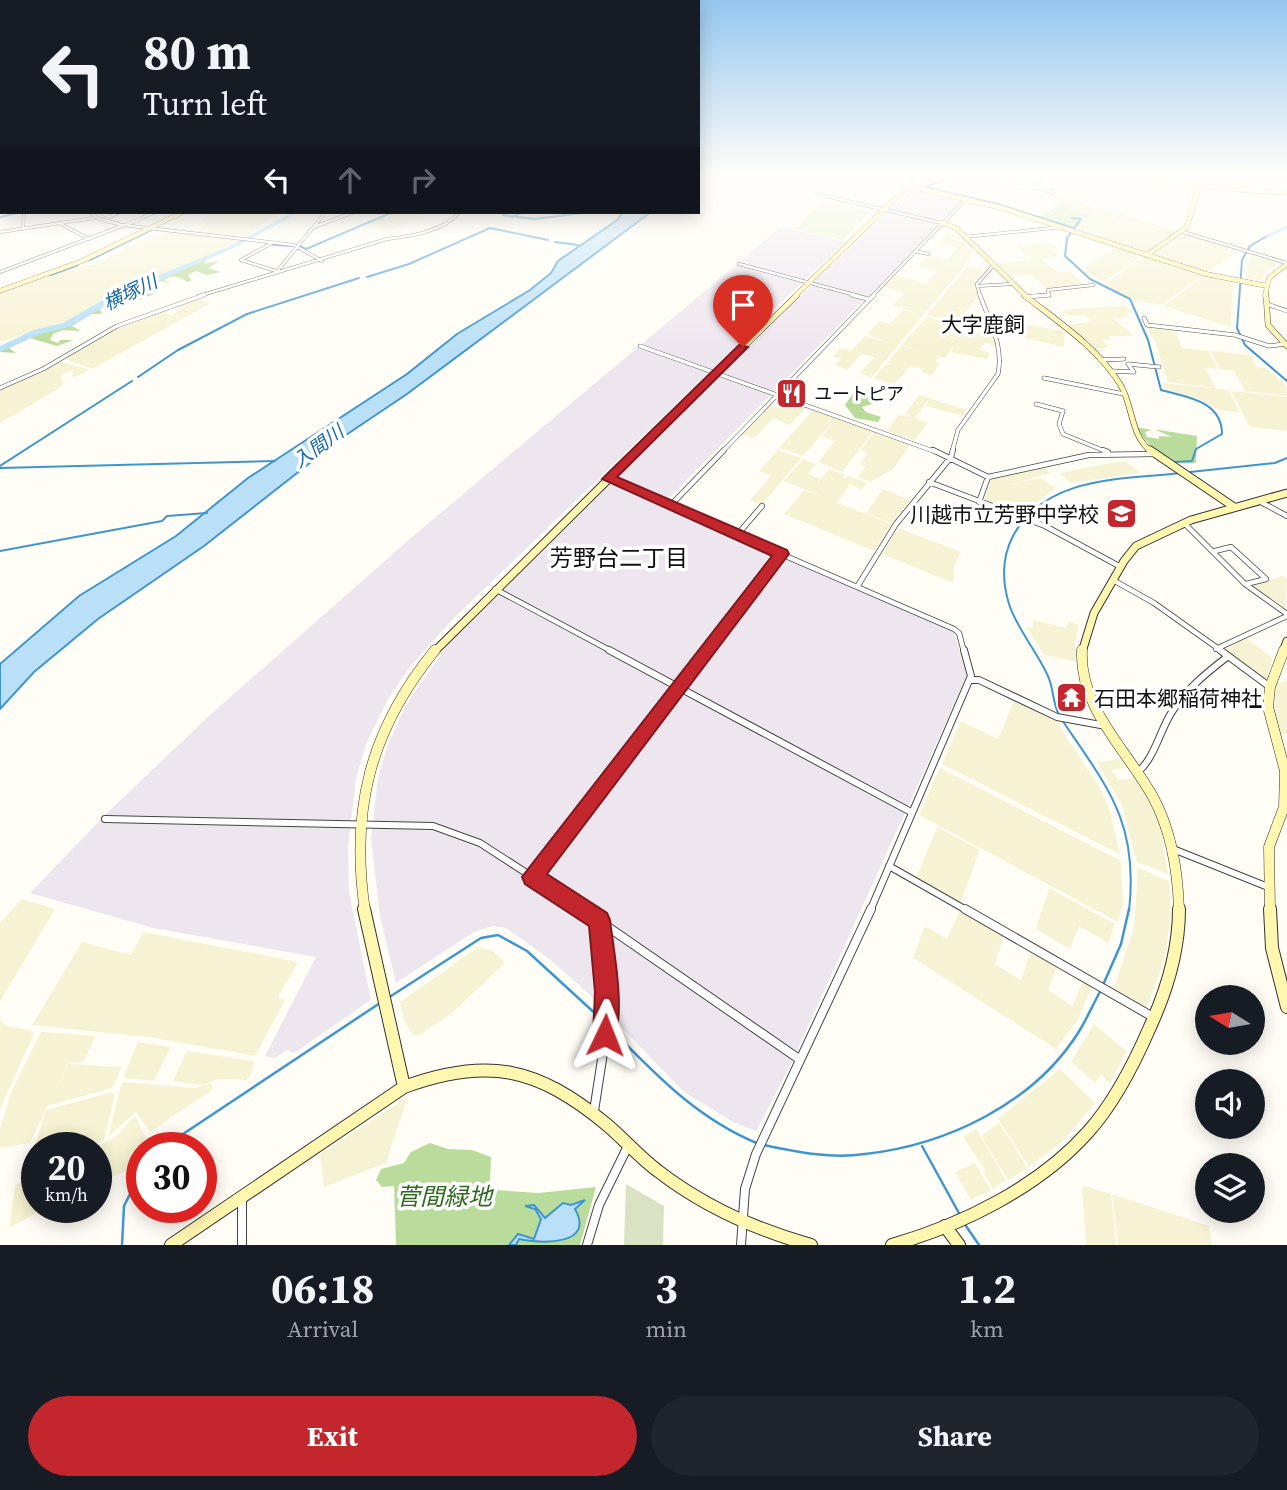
<!DOCTYPE html>
<html lang="en">
<head>
<meta charset="utf-8">
<style>
  :root { --surface:#171b24; --page:#20242c; --text:#f1f3f6; --muted:#9ea1a6; --accent:#c4262e }
  body { margin:0; font-family:"Source Serif 4","Noto Sans JP",serif; background:var(--page); color:var(--text); height:100vh; display:flex; flex-direction:column; font-size:26px; white-space:nowrap }
  * { box-sizing:border-box; margin:0 }
  p { font-size:23px; color:var(--muted) }
  .icon { flex:none; width:38px; height:38px; fill:none; stroke:currentColor; stroke-width:2; stroke-linecap:round; stroke-linejoin:round }
  .map { position:relative; height:1245px; overflow:hidden }
  .sheet { display:flex; flex-direction:column; background:var(--surface); flex:1 }
  .sheet>* { flex:none }
  .banner { position:absolute; left:0px; top:0px; width:700px; height:214px; box-shadow:0 4px 18px #0003; background:#171b24; color:var(--text); overflow:hidden }
  .needle { width:46px; rotate:281deg }
  .controls { position:absolute; left:1195px; top:985px; display:grid; gap:14px }
  .controls a { display:grid; place-items:center; width:70px; height:70px; border-radius:50%; background:var(--surface); box-shadow:0 4px 18px #0003; font-size:35px }
  .speed { position:absolute; left:21px; top:1132px; display:flex; gap:14px; font-size:35px; font-weight:700; text-align:center }
  .speed>* { display:grid; place-content:center; width:91px; height:91px; border-radius:50%; background:var(--surface); box-shadow:0 4px 18px #0003; line-height:1 }
  .speed small { font-size:18px; font-weight:400 }
  .speed .limit { border:10px solid #d22; background:#fff; color:#111 }
  .pin { position:absolute; display:grid; place-items:center; width:60px; height:60px; color:#fff; margin:-72px -30px; border-radius:50% 50% 50% 0; rotate:-45deg; box-shadow:0 0 7px #0007 }
  .pin .icon { rotate:45deg }
  .me { position:absolute; width:77px; margin:-38px; rotate:2deg; stroke-linejoin:round; filter:drop-shadow(0 0 5px #0008) }
  .turn { display:flex; align-items:center; gap:24px; height:147px; padding:0 28px; font-size:32px }
  .turn .icon { width:91px; height:91px; stroke-width:2.5 }
  .turn b { display:block; font-size:49px; line-height:60px }
  .lanes { display:flex; align-items:center; height:66px; padding:0 28px; background:#0003; justify-content:center; gap:35px; direction:ltr }
  .lanes .off { opacity:.35 }
  .eta { display:flex; justify-content:space-evenly; align-items:center; height:119px; text-align:center }
  .eta b { font-size:42px; font-weight:700; line-height:49px }
  .button { display:flex; gap:14px; margin-top:auto; padding:14px 28px }
  .button a { flex:1; height:80px; border-radius:42px; background:var(--accent); color:#fff; font-size:28px; font-weight:700; line-height:80px; text-align:center }
  .button a+a { background:var(--page); color:var(--text) }
  .map>svg:first-child { display:block }
</style>
</head>
<body>
<div class="map">
<svg width="1287" height="1245" viewBox="0 0 1287 1245">
  <rect width="100%" height="100%" fill="#fffdf5"/>
  <path fill="#eee6ef" d="M913,188L962,200L669,498L621,479L620,475L886,212Z
    M781,227L844,242L454,618L408,669L386,703L366,744L356,779L348,846L349,892L371,1000L294,1053L287,1050L275,1058L265,1056L316,957L153,928L30,893L106,814L211,714L412,537Z
    M615,485L954,632L967,676L790,1066L756,1131L733,1122L684,1092L588,993L548,958L506,928L492,926L474,932L396,983L380,917L371,838L378,778L388,744L406,705L449,643L609,486Z"/>
  <path fill="#f6f3d4" d="M1044,190L1078,202L1128,216L1098,234L1077,227L1091,215L1037,196Z
    M211,212H294L277,213L247,236L196,232L210,221L202,220Z
    M395,212H412L425,216L389,231L370,224Z
    M1130,217L1178,231L1147,251L1122,245L1128,240L1120,244L1096,236Z
    M167,232L246,239L127,289L63,323L0,342V294L73,267L98,264L150,236L159,237Z
    M948,233L958,235L973,251L969,256L971,258L898,345L871,378L860,373L874,357L862,354L847,370L835,365L841,359L833,356L840,348L851,351L865,336L891,343L867,334L879,321L890,324L903,310L922,315L893,305L904,293L884,287L896,275L926,284L937,271L918,265L928,255L947,259L958,248L938,243Z
    M1186,234L1210,242L1239,250L1207,272L1179,263L1204,245L1177,263L1155,254Z
    M1050,243L1058,248L1051,250L1058,256L1041,259L1058,272L1070,271L1085,286L1048,290L1032,275L1010,274L994,264L1032,260L1016,246Z
    M1117,248L1143,256L1103,282L1086,274L1085,267Z
    M1251,254H1253L1281,262L1266,271L1262,282L1246,278Z
    M1145,257L1172,267L1202,276L1161,305L1134,300L1104,284Z
    M968,266L984,269L975,281L978,296L957,324L927,315Z
    M1205,276L1233,282L1231,327L1164,306Z
    M196,299L211,303L92,369L65,359L108,333L162,312L172,315L182,309L177,306Z
    M1125,306L1132,312H1127L1128,317L1114,319L1134,336H1109L1111,339L1102,340L1109,347L1094,349L1066,325L1093,321L1085,315H1066L1061,310Z
    M927,317L968,328L964,334L975,337L980,331L993,335L996,346L985,343L979,349L990,353L987,359L951,352L954,346L945,358L939,357L936,362L940,363L932,375L921,372L923,369L910,366L894,385L874,378L886,364H892L888,362L901,346L925,353L901,345Z
    M1033,325L1065,332L1064,347L1017,336L1019,331L1024,332L1026,326Z
    M1146,326L1174,329L1182,348L1209,351L1218,369L1205,368L1216,388L1168,382L1156,344Z
    M1211,351L1250,355L1258,370V367L1266,368L1286,386L1287,396L1245,391L1234,371L1220,369Z
    M62,362L90,370L73,378L72,370L61,375L63,384L58,389L0,423V390Z
    M1163,383L1229,390L1240,413L1219,410L1197,398L1167,390Z
    M1231,391L1287,397V431L1250,427Z
    M919,395L967,410L963,416L926,406L929,399L915,418L928,423L914,440L887,431L899,415L913,417L905,414Z
    M791,400L808,406L790,425L773,418L754,439L742,434L770,405L782,409Z
    M815,408L838,416L803,456L779,448Z
    M839,417L874,430L842,472L818,462L835,441L822,436Z
    M876,429L912,442L893,469L870,482L858,477L866,466L860,464L868,453L861,450Z
    M778,450L801,458L762,505L750,500L771,476L759,471Z
    M803,459L816,464L808,474L820,479L816,485L829,469L846,475L843,478L844,479L848,476L867,483L862,490L848,483L849,486L837,503L892,524L874,551L784,514L804,490L827,498L784,481Z
    M1116,462H1126L1140,473L1071,483L1059,473Z
    M1043,467L1051,473L1008,485L1040,478L1056,488L1020,514L999,508L1000,497L997,507L982,503L992,478Z
    M883,489L910,500L892,523L866,513Z
    M898,528L961,552L954,567L953,583L882,554Z
    M1282,576L1287,579L1285,611L1250,585Z
    M1033,620L1066,628L1069,621L1079,625L1075,645L1078,662L1044,655L1026,627L1033,628Z
    M1246,638L1273,658L1266,682L1224,650Z
    M1287,681V734L1281,735L1277,732L1274,695L1277,683Z
    M1015,698L1056,721L1101,790L1110,811L1120,854L942,764L961,721L998,739Z
    M1124,759L1129,767L1112,770L1118,780L1137,778L1144,790L1160,825L1168,874L1137,862L1122,805L1097,762Z
    M940,768L1121,861L1123,905L1118,922L919,815Z
    M937,827L980,850L960,904L916,879Z
    M1138,868L1169,881L1171,912L1165,958L1146,1010L1113,990L1134,928Z
    M1049,888L1115,924L1109,943L1079,926L1070,949L1036,929Z
    M22,899L55,909L0,1002V923Z
    M960,910L1004,936L995,964L1021,980L1030,952L1057,966L1048,990L1072,1006L1083,981L1092,986L1077,1021L1056,1049L913,958L925,926L947,939Z
    M143,932L298,962L278,997L285,1000L255,1056L156,1038L32,1025L82,942L131,955Z
    M478,947L492,951L504,961L503,965L452,1013L418,1036L413,1035L404,1021L400,1002Z
    M0,1020L7,1026L33,1031V1036L0,1109Z
    M1094,1024L1127,1052L1110,1083L1101,1075L1095,1083L1071,1062Z
    M41,1032L96,1036L83,1062L68,1063L30,1143L0,1148V1129L12,1090Z
    M138,1042L171,1047L154,1081L123,1078Z
    M187,1051L254,1061L250,1077L246,1080L218,1079L202,1085L173,1081Z
    M68,1065V1064L122,1067L112,1088L47,1106Z
    M1060,1069L1095,1103L1064,1140L1029,1167L998,1119Z
    M122,1082L194,1088L211,1083L213,1089L150,1132L136,1112L108,1137Z
    M112,1092L115,1095L104,1140L85,1148H37V1169L30,1172L27,1170L46,1110Z
    M408,1097L386,1163L324,1187L320,1154Z
    M135,1116L151,1147L142,1148V1157L126,1171L96,1184L94,1148L114,1138Z
    M999,1123L1028,1168L1008,1180L981,1136Z
    M976,1129L1006,1180L993,1189L983,1173L986,1171L963,1137Z
    M975,1163L991,1190L971,1200L955,1172Z
    M37,1173V1208H46L9,1228L15,1185L34,1178Z
    M1085,1186L1111,1194L1116,1245H1086L1082,1188Z
    M1112,1194L1209,1226L1212,1245H1118Z"/>
  <path fill="#d5ebbd" d="M1060,205L1091,215L1074,229L1037,217Z"/>
  <path fill="#b9dc9c" d="M207,259L204,264L219,261L208,268L221,272L207,275L196,271L188,275L192,281L187,282C180,276 172,274 164,280L171,284L162,281L145,287L154,294L133,302C122,293 112,304 100,308L102,314H111H92L72,326L81,331L63,330L53,334L50,340L58,343L60,340H73L57,346L30,338L9,348L16,353L0,352L6,344L61,325L128,289Z
    M862,389L878,394V402L862,407L866,412L881,417L878,422L855,418L845,405L853,393Z
    M1136,427L1152,430L1145,432L1147,437L1159,439V436L1172,437L1156,430H1159L1197,436L1196,463C1167,467 1150,448 1136,427Z
    M430,1143L448,1149L472,1150L491,1157L490,1183L495,1190L539,1193L596,1187L580,1245H396L394,1186L382,1187L376,1180L381,1169L404,1163L411,1152Z"/>
  <path fill="#d9e3c4" d="M626,1184L664,1206L663,1245H624Z"/>
  <path fill="#e6f2cf" d="M823,202L871,211L842,240L793,229Z"/>
  <path fill="#b9e0f7" stroke="#3f96cf" stroke-width="2" d="M651,212L407,394L343,437L204,546L98,619L34,672L0,709V664L79,596L176,536L248,478L407,374L457,334L530,290L551,273L558,261L617,220L622,213Z
    M585,1200L575,1209C595,1245 544,1244 519,1239L516,1245H509L518,1234L534,1239L541,1219L535,1209L525,1206L534,1205L545,1218L563,1203L571,1205Z"/>
  <g fill="none" stroke-linecap="round" stroke-linejoin="round">
    <path stroke="#3f96cf" stroke-width="2" d="M951,176L926,187L998,204L1073,228
      M503,215L534,219L590,212
      M0,217L22,212
      M512,217L523,212
      M1072,218L1081,219L1067,238L1065,256L1090,279L1130,299L1148,340L1161,390C1187,397 1222,401 1222,434L1196,449L1192,461L1174,462
      M1267,236L1250,246L1242,260L1237,328L1245,345L1287,381
      M555,242L578,245
      M273,245L292,246
      M298,245L306,249L393,212
      M90,260L151,230
      M51,275L78,265
      M367,277L409,264L490,228L548,240
      M138,377L178,350L247,314L359,278
      M0,466L132,381
      M0,468L275,461
      M1190,472L1275,463L1287,458
      M0,551L162,521L167,516L207,513
      M1059,715C1052,702 1054,687 1047,674C1036,650 1017,629 1009,604C1002,581 1002,557 1013,536C1046,475 1122,480 1181,473
      M1062,720C1108,788 1139,823 1129,911"/>
    <path stroke="#3f96cf" stroke-width="2.5" d="M1103,985L1121,944L1129,909
      M391,996L481,938L498,935L527,951L599,1017
      M608,1026C654,1073 697,1119 759,1144
      M764,1145C797,1152 831,1159 865,1154C946,1145 1033,1104 1078,1033C1087,1019 1093,1004 1101,990
      M922,1146L960,1215
      M162,1148L380,1003
      M964,1223L979,1245
      M122,1245L124,1206L142,1170"/>
    <path fill="#b9e0f7" fill-rule="evenodd" d="M293,212H300L232,249L123,296L69,327L40,334L0,352V346L34,330L63,323L117,292L228,247Z
      M1287,225V229L1269,237L1264,236Z"/>
    <defs>
      <path id="street-far4" d="M998,176L1052,192
        M908,186L916,176
        M817,194L942,223
        M89,212L100,219L122,225L294,245L322,261
        M99,212L110,217L119,212
        M61,224L89,239
        M126,225L155,212
        M314,227L354,212
        M23,229L24,212
        M0,232L94,218
        M1183,232L1287,263
        M964,237L1062,227
        M272,243L241,260L276,271
        M915,251L928,254
        M739,264L859,296
        M278,270L326,212
        M0,272L122,226
        M977,286L1011,284
        M199,296L387,239C412,236 442,232 460,212
        M872,296L967,198
        M980,296L977,284L992,267
        M1031,296L1049,295L1048,290L1093,285"/>
      <path id="street-far3" d="M852,295L868,299
        M1025,297L1049,295
        M1267,304L1287,311
        M1144,318L1147,325L1235,335L1269,346L1285,344
        M640,346L936,452
        M1100,360L1124,359
        M1111,371L1134,372L1128,364L1159,367
        M1044,378L1124,394
        M0,388L43,369L117,326L204,295
        M1036,404L1063,411L1059,424L1063,434L1107,452
        M722,452L874,295
        M952,452L958,430L998,374C1004,345 989,321 980,295"/>
      <path id="street-far2" d="M933,450L988,477L1089,455L1154,454
        M1103,450L1108,452
        M608,479L954,629L959,633L964,652
        M929,482L1045,526L1119,566
        M1259,501L1287,516
        M979,502L988,477
        M670,506L724,450
        M1185,524L1245,584L1287,614
        M737,535L762,506
        M1215,551L1231,547L1266,579L1246,584
        M1113,580L1154,603L1223,652
        M857,587L896,524L951,457L953,450
        M495,589L613,652
        M1216,649L1287,616
        M706,652L782,554"/>
      <path id="street-far1" d="M609,650L911,812
        M1220,650L1270,687
        M971,680H979L1057,717L1106,726
        M1138,772C1154,758 1159,734 1170,715C1184,691 1205,674 1227,657
        M105,819L433,826L480,843L585,911
        M1173,849L1268,887
        M889,866L968,911
        M533,877L708,650
        M870,911L971,676L964,650"/>
      <path id="street" d="M582,909L799,1059
        M965,909L1153,1017
        M594,1111L605,1040L599,920
        M242,1199V1245
        M587,1245L599,1205L628,1146
        M741,1245L745,1189L756,1154L871,909"/>
      <path id="secondary-far4" d="M1148,176L1229,189L1287,193
        M1035,187L1042,176
        M942,223L956,228L1026,296
        M1147,255L1187,227L1202,176
        M0,291L82,261L183,212
        M795,296L908,186L1002,208L1206,274L1267,286
        M1265,296L1269,278L1287,264"/>
      <path id="secondary-far3" d="M1024,295C1057,321 1097,347 1120,384C1133,404 1130,437 1152,452
        M1266,295L1268,325L1287,346
        M636,452L797,295"/>
      <path id="secondary-far2" d="M1150,450L1234,507
        M434,652L638,450
        M1082,652L1094,613L1124,561L1136,546L1191,520L1287,493
        M1283,652L1287,641"/>
      <path id="secondary-far1" d="M1082,650C1079,708 1127,750 1153,797C1172,832 1178,872 1179,911
        M365,911C350,810 370,730 435,650
        M1270,911L1269,847L1284,807L1285,771L1268,707L1270,687L1284,650"/>
      <path id="secondary" d="M364,909L404,1087
        M1270,909L1272,948L1287,1007
        M945,1226L959,1245
        M171,1245L404,1087C488,1056 538,1068 606,1124C624,1139 639,1157 658,1171C702,1205 757,1230 811,1245
        M892,1245C962,1225 1039,1187 1088,1132C1115,1102 1134,1064 1150,1027C1167,990 1179,951 1179,909"/>
    </defs>
    <use href="#street-far4" stroke="#444" stroke-width="3.5"/>
    <use href="#street-far3" stroke="#444" stroke-width="4.5"/>
    <use href="#street-far2" stroke="#444" stroke-width="6"/>
    <use href="#street-far1" stroke="#444" stroke-width="8"/>
    <use href="#street" stroke="#444" stroke-width="10"/>
    <use href="#secondary-far4" stroke="#333" stroke-width="5"/>
    <use href="#secondary-far3" stroke="#333" stroke-width="6"/>
    <use href="#secondary-far2" stroke="#333" stroke-width="9"/>
    <use href="#secondary-far1" stroke="#333" stroke-width="11"/>
    <use href="#secondary" stroke="#333" stroke-width="14"/>
    <use href="#street-far4" stroke="#fff" stroke-width="2.5"/>
    <use href="#street-far3" stroke="#fff" stroke-width="3.5"/>
    <use href="#street-far2" stroke="#fff" stroke-width="4.5"/>
    <use href="#street-far1" stroke="#fff" stroke-width="6"/>
    <use href="#street" stroke="#fff" stroke-width="8"/>
    <use href="#secondary-far4" stroke="#fff6b0" stroke-width="4.5"/>
    <use href="#secondary-far3" stroke="#fff6b0" stroke-width="5"/>
    <use href="#secondary-far2" stroke="#fff6b0" stroke-width="7"/>
    <use href="#secondary-far1" stroke="#fff6b0" stroke-width="10"/>
    <use href="#secondary" stroke="#fff6b0" stroke-width="12"/>
  </g>
  <linearGradient id="sky" x2="0" y2="1"><stop stop-color="#95c6ee"/><stop offset="0.5" stop-color="#fffefa"/><stop offset="1" stop-color="#fffefa" stop-opacity="0"/></linearGradient>
  <rect width="1287" height="350" fill="url(#sky)"/>
  <path fill="#c4262e" stroke="#7f191e" stroke-width="2" d="M739,345L748,347L617,477L787,550L789,554L547,874L607,913L610,920C614,954 626,1012 613,1043L605,1047L597,1043L593,1035L595,992L589,926L525,884L522,877L772,556L602,479Z"/>
  <defs>
    <symbol id="restaurant-square" viewBox="-11 -11 22 22"><rect x="-9" y="-9" width="18" height="18" rx="4" fill="#c4262e" stroke="#fff"/><path d="M-5-6h1v4h1v-4h1v4h1v-4h1v5L-1.5 .5V6h-2V.5L-5-1ZM5-6V6H3V1.5H1.5Q1.5-4 5-6Z" fill="#fff"/></symbol>
    <symbol id="school-square" viewBox="-11 -11 22 22"><rect x="-9" y="-9" width="18" height="18" rx="4" fill="#c4262e" stroke="#fff"/><path d="M0-5L7-2L0 1L-7-2ZM-4 1L0 2.5L4 1V4Q0 6-4 4Z" fill="#fff"/></symbol>
    <symbol id="temple-square" viewBox="-11 -11 22 22"><rect x="-9" y="-9" width="18" height="18" rx="4" fill="#c4262e" stroke="#fff"/><path d="M0-6L5-2H3V0L6.5 2.5H4V6H1.5V3h-3V6H-4V2.5H-6.5L-3 0V-2H-5Z" fill="#fff"/></symbol>
  </defs>
  <g fill-rule="evenodd">
    <use href="#restaurant-square" x="774" y="376" width="35" height="35"/>
    <use href="#school-square" x="1104" y="496" width="35" height="35"/>
    <use href="#temple-square" x="1054" y="680" width="35" height="35"/>
  </g>
  <g text-anchor="middle" dominant-baseline="central" stroke-width="7" stroke-linejoin="round" paint-order="stroke">
    <g font-size="18" fill="#111" stroke="#fff" text-anchor="start">
      <text x="814" y="393">ユートピア</text>
    </g>
    <g font-size="19" font-style="italic" fill="#1768a6" stroke="#fff">
      <text transform="translate(130 292) rotate(-25)">横塚川</text>
      <text transform="translate(318 446) rotate(-36)">入間川</text>
    </g>
    <g font-size="21" fill="#111" stroke="#fff">
      <text x="983" y="324">大字鹿飼</text>
    </g>
    <g font-size="21" fill="#111" stroke="#fff" text-anchor="end">
      <text x="1099" y="514">川越市立芳野中学校</text>
      <text x="1094" y="698" text-anchor="start">石田本郷稲荷神社</text>
    </g>
    <g font-size="23" fill="#111" stroke="#fff">
      <text x="619" y="558">芳野台二丁目</text>
    </g>
    <g font-size="24" font-style="italic" fill="#2f6b1f" stroke="#fff">
      <text x="444" y="1196">菅間緑地</text>
    </g>
  </g>
</svg>
<div class="controls">
<a><svg class="needle" viewBox="-14 -14 28 28"><path d="M0-13l5 13h-10z" fill="#e53935"/><path d="M0 13l5-13h-10z" fill="#9ea1a6"/></svg></a>
<a><svg class="icon" aria-label="sound" viewBox="0 0 24 24"><path d="M4 9h4l5-4v14l-5-4H4zM17 9q2 3 0 6"/></svg></a>
<a><svg class="icon" aria-label="layers" viewBox="0 0 24 24"><path d="M12 4l9 5-9 5-9-5zM3 14l9 5 9-5"/></svg></a>
</div>
<div class="speed"><div>20<small>km/h</small></div><div class="limit">30</div></div>
<div class="pin" style="left:743px;top:347px;background:#d93025"><svg class="icon" aria-label="arrive" viewBox="0 0 24 24"><path d="M6 21V4h12l-3 4 3 4H6"/></svg></div>
<svg class="me" style="left:605px;top:1035px" viewBox="-20 -20 40 40"><path d="M0-17L14 15 0 8-14 15z" fill="#c4262e" stroke="#fff" stroke-width="4"/></svg>
<div class="banner">
<div class="turn"><svg class="icon" aria-label="left" viewBox="0 0 24 24"><path d="M17 20v-9H6M10 6l-5 5 5 5"/></svg><div><b>80 m</b>Turn left</div></div>
<div class="lanes"><svg class="icon" aria-label="left" viewBox="0 0 24 24"><path d="M17 20v-9H6M10 6l-5 5 5 5"/></svg><svg class="icon off" aria-label="ahead" viewBox="0 0 24 24"><path d="M12 20V5M6 11l6-6 6 6"/></svg><svg class="icon off" aria-label="right" viewBox="0 0 24 24"><path d="M7 20v-9h11M14 6l5 5-5 5"/></svg></div>
</div>
</div>
<section class="sheet">
<div class="eta">
<div><b>06:18</b><p>Arrival</p></div>
<div><b>3</b><p>min</p></div>
<div><b>1.2</b><p>km</p></div>
</div>
<div class="button"><a>Exit</a><a>Share</a></div>
</section>
</body>
</html>
